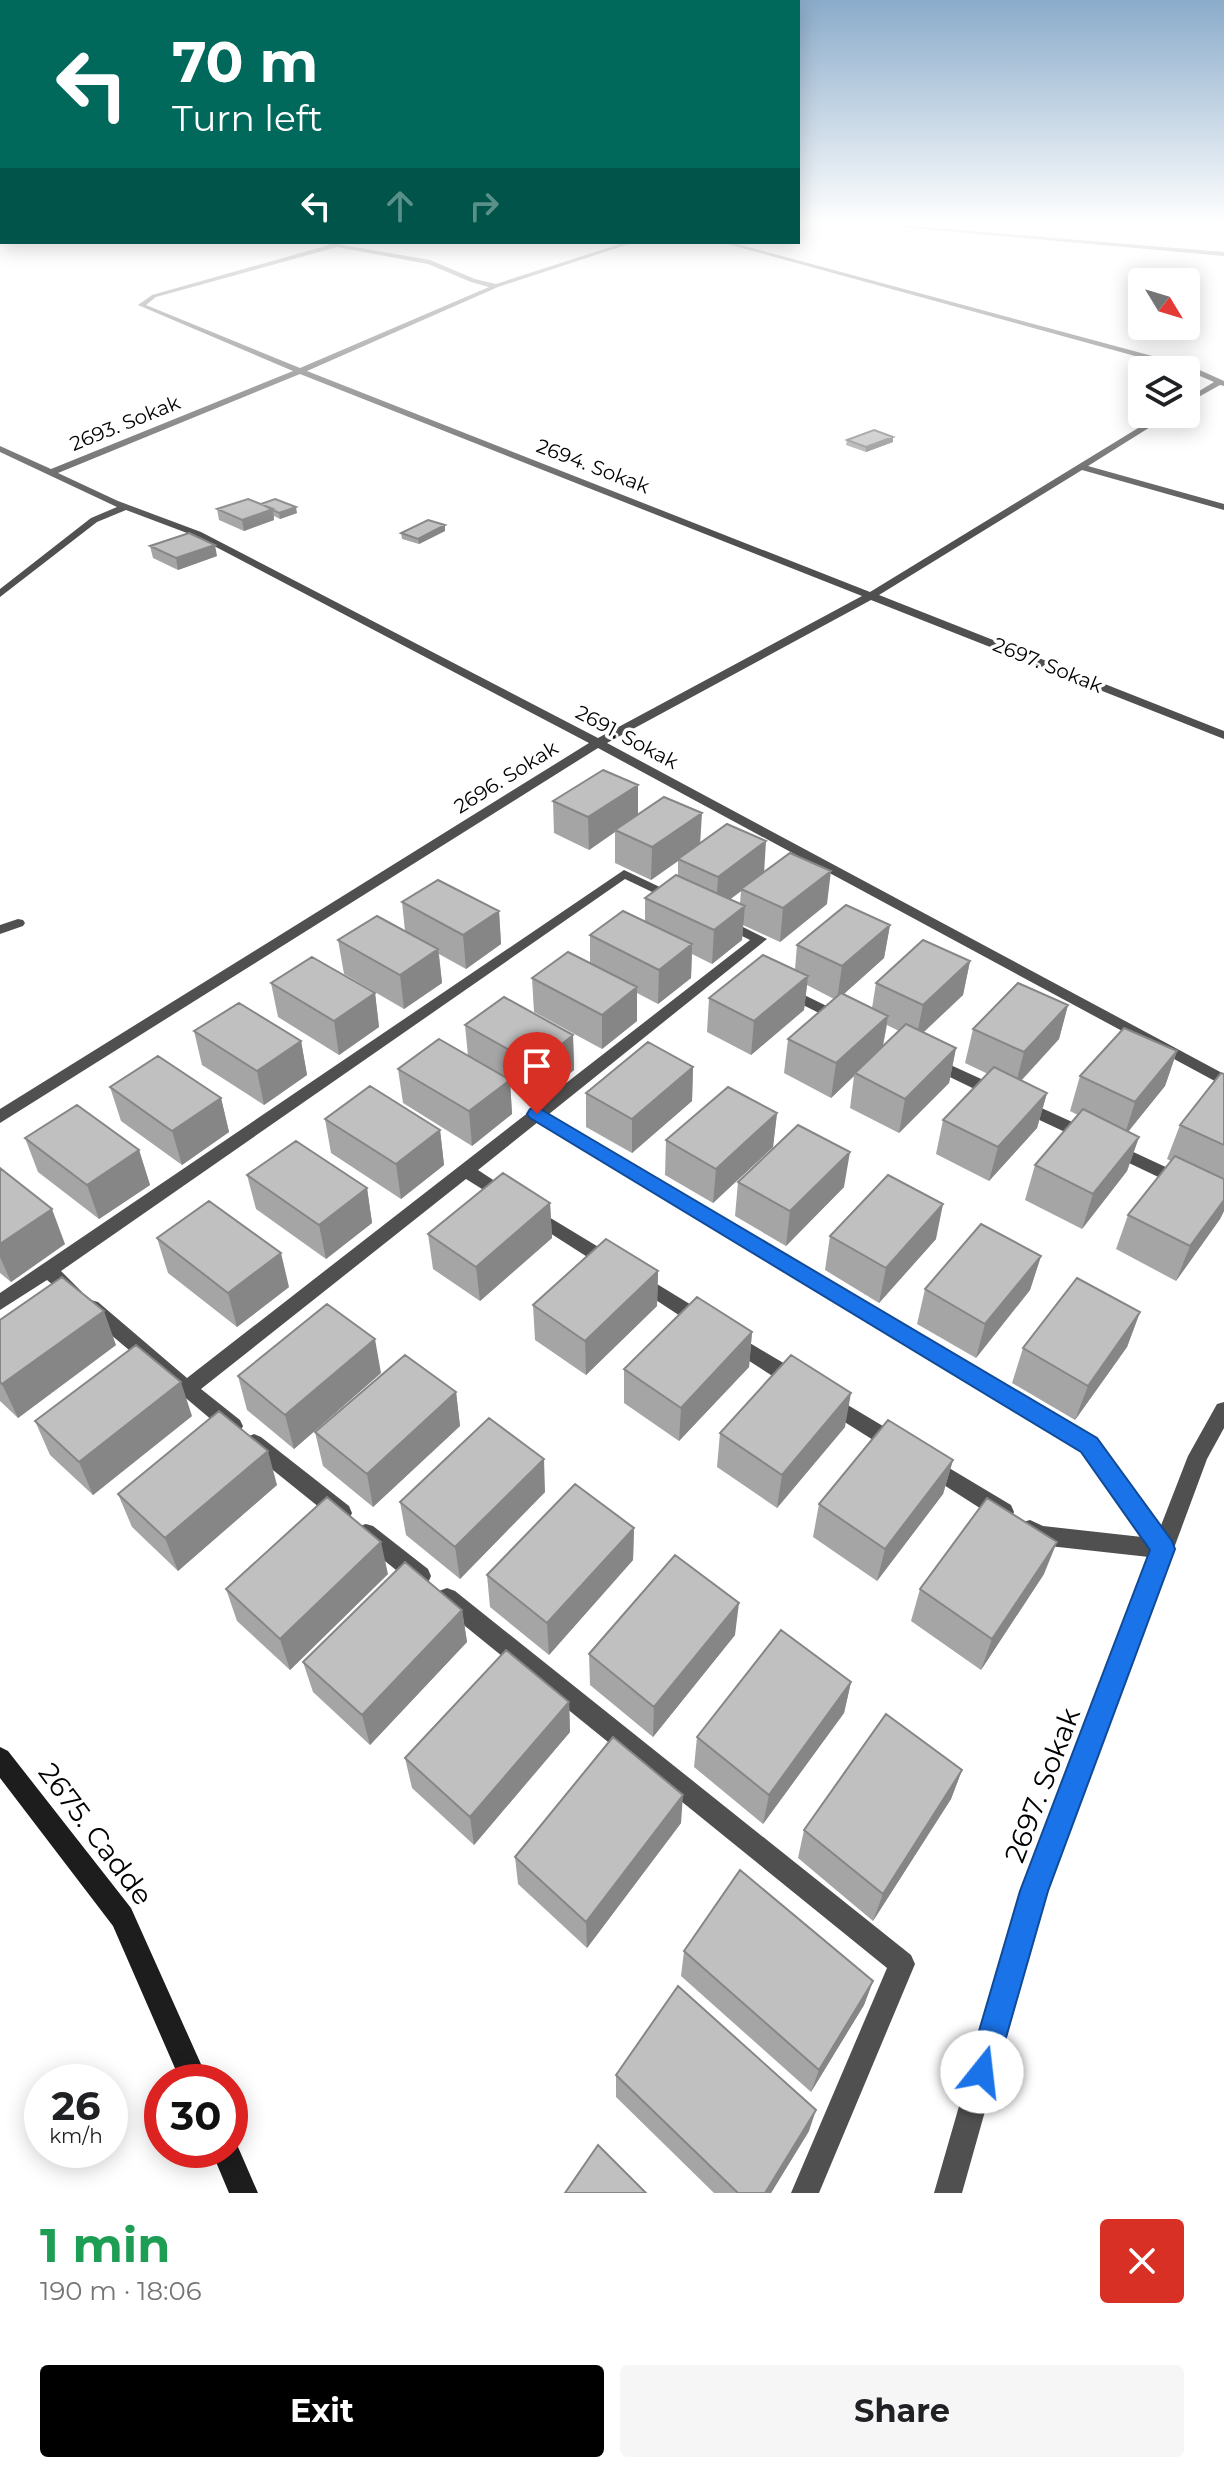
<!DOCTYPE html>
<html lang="en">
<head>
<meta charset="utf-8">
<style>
  :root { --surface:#fff; --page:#f6f6f6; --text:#202124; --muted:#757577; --accent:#000 }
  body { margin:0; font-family:Montserrat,sans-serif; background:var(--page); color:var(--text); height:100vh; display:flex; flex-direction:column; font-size:30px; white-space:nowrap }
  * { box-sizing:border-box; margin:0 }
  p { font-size:26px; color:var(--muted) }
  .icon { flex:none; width:44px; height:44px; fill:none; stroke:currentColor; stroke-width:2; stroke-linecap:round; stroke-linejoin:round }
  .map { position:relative; height:2193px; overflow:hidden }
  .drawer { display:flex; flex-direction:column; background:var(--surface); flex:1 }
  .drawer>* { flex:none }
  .guide { position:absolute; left:0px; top:0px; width:800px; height:244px; box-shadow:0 4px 20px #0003; background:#00695c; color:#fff; overflow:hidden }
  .needle { width:52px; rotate:128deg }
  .buttons { position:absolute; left:1128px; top:268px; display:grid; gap:16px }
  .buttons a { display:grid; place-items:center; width:72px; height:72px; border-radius:8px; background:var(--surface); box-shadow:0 4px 20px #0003; font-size:40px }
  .speed { position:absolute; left:24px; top:2064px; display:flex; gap:16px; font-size:40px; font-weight:700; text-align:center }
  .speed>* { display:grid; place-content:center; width:104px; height:104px; border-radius:50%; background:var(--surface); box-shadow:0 4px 20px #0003; line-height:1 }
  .speed small { font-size:20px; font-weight:400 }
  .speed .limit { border:12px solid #d22; background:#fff; color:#111 }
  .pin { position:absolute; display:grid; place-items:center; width:68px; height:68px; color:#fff; margin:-82px -34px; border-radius:50% 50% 50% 0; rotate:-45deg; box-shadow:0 0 8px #0007 }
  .pin .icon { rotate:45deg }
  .me { position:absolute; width:88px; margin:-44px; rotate:16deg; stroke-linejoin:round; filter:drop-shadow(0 0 6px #0008) }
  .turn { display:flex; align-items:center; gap:28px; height:168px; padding:0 40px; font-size:36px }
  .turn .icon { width:104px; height:104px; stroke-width:2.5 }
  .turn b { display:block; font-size:56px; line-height:68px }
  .lanes { display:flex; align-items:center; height:76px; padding:0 40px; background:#0003; justify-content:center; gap:40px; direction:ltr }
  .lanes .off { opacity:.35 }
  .round { display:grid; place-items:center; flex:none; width:84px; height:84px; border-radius:8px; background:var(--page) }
  .summary { display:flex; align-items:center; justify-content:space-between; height:136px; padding:0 40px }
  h1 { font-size:48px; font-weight:700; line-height:60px; color:#1e9e55 }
  .button { display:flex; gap:16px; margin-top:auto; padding:16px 40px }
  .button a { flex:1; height:92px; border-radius:8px; background:var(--accent); color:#fff; font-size:32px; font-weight:700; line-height:92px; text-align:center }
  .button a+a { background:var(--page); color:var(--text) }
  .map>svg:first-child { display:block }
</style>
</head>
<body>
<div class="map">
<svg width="1224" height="2193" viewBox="0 0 1224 2193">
  <rect width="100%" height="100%" fill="#fff"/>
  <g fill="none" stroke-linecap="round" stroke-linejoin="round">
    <path fill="#505050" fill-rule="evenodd" d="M886,224L1224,252V256L889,226Z
      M325,242L430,260L475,279L496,284L626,242H635L498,287L307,371L870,592L1161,414H1171L1088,466L1224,504V510L1082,470L879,595L1224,731V739L871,600L607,743L1224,1074V1086L598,748L0,1123V1109L589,743L195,536L126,510L97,522L0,597V589L91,518L117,507L0,452V446L51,469L293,371L138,305L152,295L329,245ZM337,247L428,264L471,282L489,287L300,368L146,305L156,297ZM300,374L862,596L598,738L201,532L118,501L58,473Z
      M720,242H730L1193,367L1224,381V386L1220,385L1186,404V399L1214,382L1186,370Z
      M624,870L683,898L676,902L671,901L625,879L61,1271L82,1292L79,1297C66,1301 57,1288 47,1280L0,1310V1293Z
      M725,918L767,939L549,1114L1096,1439L1160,1528L1188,1456L1217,1404L1224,1402V1428L1207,1459L1047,1891L962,2193H934L1021,1891L1149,1557L1040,1545L1023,1536L1019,1529L1023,1522L1030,1520L1043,1526L1142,1537L1082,1451L538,1122L478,1170L510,1191L513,1195L510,1199H498L466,1179L201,1389L240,1420L243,1426L240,1432L233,1434L226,1432L84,1312L82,1307L84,1302L91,1300L98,1302L187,1378L750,940L720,925L718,922L720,919Z
      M18,919L23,920L25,923L23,926L0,934V925Z
      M786,986L845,1015L848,1018L845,1021H835L781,994L779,991Z
      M933,1057L1001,1088L1003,1092L995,1097L989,1096L927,1066L925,1062Z
      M1024,1100L1092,1131L1094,1135L1086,1141L1080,1139L1018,1110L1016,1106Z
      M1114,1143L1185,1176L1187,1180L1185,1184H1173L1108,1153L1106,1149L1108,1145Z
      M534,1208L615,1257L618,1262L615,1267L609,1269L603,1267L528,1219L525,1214L528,1209Z
      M639,1273L711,1317L713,1322L711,1327L704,1329L697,1327L633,1285L630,1280L633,1275Z
      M733,1333L802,1374L805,1380L802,1386L795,1388L788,1386L726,1346L724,1341L726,1336Z
      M831,1395L903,1438L906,1444L903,1450L896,1453L889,1450L824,1409L821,1403L824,1397Z
      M254,1434L261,1437L349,1506L352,1513L349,1520L342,1522L335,1520L247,1449L244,1443L247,1437Z
      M929,1456L1011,1505L1014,1512L1011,1519L1004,1521L997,1519L922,1471L919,1465L922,1459Z
      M366,1524L373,1526L428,1569L431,1576L428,1583L420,1586L412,1583L359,1540L355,1533L359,1526Z
      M447,1588L455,1591L911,1955L915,1964L819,2193H791L887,1968L439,1605L436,1598L439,1591Z"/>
    <path fill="#1d1d1d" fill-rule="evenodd" d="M0,1747L8,1751L131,1908L209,2082H181L113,1926L0,1778Z
      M230,2138L235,2140L258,2193H229L211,2150H230Z"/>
  </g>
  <path fill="#a5a5a5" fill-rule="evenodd" d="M893,437V442L866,452L846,445L847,440Z
    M261,504L297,513L280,519L274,516V520L244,531L219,520L217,509Z
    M445,525V531L419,544L402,539L401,533Z
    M150,546L217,556L178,570L153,558Z
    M638,785V815L764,872L827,904L780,942L743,925L742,940L712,964L692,954L691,978L658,1004L637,993V1021L602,1049L534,1012L532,978L590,963V935L645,922V898L678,876V861L651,880L615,863V832L589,850L554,833L553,801ZM741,890L740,904L730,899Z
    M402,902L499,911L501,944L466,969L439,954L442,983L404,1009L344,974L338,940L405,931Z
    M890,925L884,958L844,994L872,1008L876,983L970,961L963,995L923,1033L956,1048L949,1083L899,1133L850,1108L854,1076L831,1098L784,1073L788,1039L834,999L807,985L804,1010L751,1055L707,1032L709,998L795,969L797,945ZM887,1025L899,1031L883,1046Z
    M271,983L375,993L379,1027L339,1055L278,1017Z
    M1068,1005L1059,1039L1021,1081L1047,1093L1037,1128L989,1181L936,1154L943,1120L988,1074L965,1063L973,1029Z
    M465,1025L573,1035L574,1070L537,1099L510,1083L512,1114L472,1146L403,1103L398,1069L468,1056Z
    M194,1031L301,1041L307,1075L264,1105L202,1065Z
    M1177,1051L1165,1086L1128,1131L1139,1137L1127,1171L1082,1229L1025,1200L1035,1165L1078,1115L1070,1111L1080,1076Z
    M693,1067L692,1101L632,1153L586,1127V1093Z
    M1224,1074V1211L1220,1219L1176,1281L1116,1249L1128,1215L1171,1161L1167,1159L1180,1125Z
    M110,1087L221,1098L229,1132L182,1165L121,1121Z
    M777,1113L773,1147L713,1203L665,1175L666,1140Z
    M325,1119L440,1130L444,1165L401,1199L331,1153Z
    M25,1138L139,1150L150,1185L99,1219L38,1172Z
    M0,1168L65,1244L11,1282L0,1273Z
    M247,1175L367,1188L372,1223L326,1259L256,1209Z
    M738,1182L844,1187L786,1246L735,1216Z
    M550,1203L552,1238L480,1301L433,1269L428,1234Z
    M830,1236L936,1239L879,1303L825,1270Z
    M157,1238L289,1287L237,1327L168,1273Z
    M1041,1256L1030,1290L976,1358L917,1324L925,1289Z
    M658,1271L657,1306L586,1375L535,1340L533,1305Z
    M1140,1312L1127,1347L1075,1420L1012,1383L1023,1348Z
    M0,1320L116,1345L18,1418L0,1401Z
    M752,1332L749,1367L679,1441L624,1403V1369Z
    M381,1373L294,1449L247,1410L238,1376Z
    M456,1392L460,1426L373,1507L323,1466L315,1432Z
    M192,1416L93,1495L50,1455L35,1421Z
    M845,1427L777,1508L717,1467L720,1433Z
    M953,1460L943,1494L877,1581L813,1537L819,1504Z
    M277,1485L178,1571L132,1527L118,1494Z
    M545,1492L460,1579L406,1535L400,1502Z
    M634,1528L633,1560L549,1655L490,1607L487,1575Z
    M388,1574L290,1670L237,1621L226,1589Z
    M1044,1574L981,1670L911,1621L920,1589Z
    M462,1610L467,1642L370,1745L313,1692L303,1662Z
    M735,1635L653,1737L590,1685L589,1654Z
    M851,1682L844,1713L763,1824L694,1767L697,1737Z
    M569,1702L570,1732L474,1845L412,1788L405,1758Z
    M962,1770L951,1799L873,1921L798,1858L804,1830Z
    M681,1823L587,1948L518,1884L515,1857Z
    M684,1951L873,1981L864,2005L811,2092L681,1976Z
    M616,2075L809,2131L771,2193H714L616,2097Z"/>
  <path fill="#868686" d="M893,437V442L866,452V447Z
    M296,507L297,513L280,519L279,513Z
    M273,509L274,520L244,531L242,520Z
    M445,525V531L419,544L418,539Z
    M215,545L217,556L178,570L176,558Z
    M638,785V817L615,830V832L589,850L588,817Z
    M702,813L700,846L678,859V861L651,880L652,847Z
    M766,841L764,874L716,910L718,877Z
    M831,871L827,904L780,942L783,908Z
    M745,906L742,940L712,964L714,930Z
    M499,911L501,944L466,969L463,935Z
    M890,925L884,958L837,1000L842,966Z
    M692,944L691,978L658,1004L659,970Z
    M438,949L442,983L404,1009L400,975Z
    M970,961L963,995L916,1039L923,1005Z
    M808,976L804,1010L751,1055L754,1021Z
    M637,987V1021L602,1049V1015Z
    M375,993L379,1027L339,1055L334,1021Z
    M1068,1005L1059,1039L1015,1087L1024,1052Z
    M888,1016L882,1050L855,1073L854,1076L831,1098L836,1063Z
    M573,1035L574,1070L537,1099L536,1065Z
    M301,1041L307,1075L264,1105L257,1071Z
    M956,1048L949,1083L899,1133L905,1099Z
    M1177,1051L1165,1086L1124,1137L1135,1102Z
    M693,1067L692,1101L632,1153V1119Z
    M510,1080L512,1114L472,1146L469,1111Z
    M1047,1093L1037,1128L989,1181L998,1147Z
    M221,1098L229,1132L182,1165L172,1131Z
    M777,1113L773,1147L713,1203L716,1169Z
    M440,1130L444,1165L401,1199L396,1164Z
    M1139,1137L1127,1171L1082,1229L1093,1194Z
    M139,1150L150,1185L99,1219L87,1185Z
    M850,1152L844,1187L786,1246L790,1211Z
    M367,1188L372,1223L326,1259L319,1225Z
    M1224,1200V1211L1220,1219L1176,1281L1190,1246Z
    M550,1203L552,1238L480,1301L476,1267Z
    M943,1204L936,1239L879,1303L886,1268Z
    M52,1209L65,1244L11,1282L0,1257V1244Z
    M281,1253L289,1287L237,1327L228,1293Z
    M1041,1256L1030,1290L976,1358L985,1324Z
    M658,1271L657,1306L586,1375L585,1341Z
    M104,1311L116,1345L18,1418L2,1384Z
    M1140,1312L1127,1347L1075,1420L1088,1386Z
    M752,1332L749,1367L679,1441L681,1408Z
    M375,1339L381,1373L294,1449L285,1415Z
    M181,1382L192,1416L93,1495L79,1462Z
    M456,1392L460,1426L373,1507L367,1474Z
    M851,1393L845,1427L777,1508L782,1475Z
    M268,1451L277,1485L178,1571L165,1538Z
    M544,1459L545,1492L460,1579L455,1547Z
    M953,1460L943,1494L877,1581L885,1549Z
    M634,1528L633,1560L549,1655L547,1623Z
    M381,1542L388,1574L290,1670L280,1639Z
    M1057,1542L1044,1574L981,1670L992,1639Z
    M739,1603L735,1635L653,1737L654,1707Z
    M462,1610L467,1642L370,1745L362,1715Z
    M851,1682L844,1713L763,1824L769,1795Z
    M569,1702L570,1732L474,1845L470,1817Z
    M962,1770L951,1799L873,1921L883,1894Z
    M683,1795L681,1823L587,1948L586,1922Z
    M873,1981L864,2005L811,2092L819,2070Z
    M816,2110L809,2131L771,2193H765Z"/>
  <path fill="#c0c0c0" stroke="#868686" stroke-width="2" d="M874,430L893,437L866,447L847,440Z
    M248,499L273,509L242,520L217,509Z
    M275,499L296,507L279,513L261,504Z
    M428,520L445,525L418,539L401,533Z
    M189,533L215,545L176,558L150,546Z
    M603,770L638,785L588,817L553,801Z
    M664,797L702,813L652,847L615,830Z
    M727,824L766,841L718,877L678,859Z
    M790,853L831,871L783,908L741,889Z
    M676,875L745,906L714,930L645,898Z
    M438,880L499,911L463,935L402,902Z
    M846,905L890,925L842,966L797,945Z
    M623,911L692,944L659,970L590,935Z
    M377,916L438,949L400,975L338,940Z
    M923,940L970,961L923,1005L876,983Z
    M568,952L637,987L602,1015L532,978Z
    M763,955L808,976L754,1021L709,998Z
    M312,957L375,993L334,1021L271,983Z
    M1018,983L1068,1005L1024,1052L973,1029Z
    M841,993L888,1016L836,1063L788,1039Z
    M504,997L573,1035L536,1065L465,1025Z
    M239,1003L301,1041L257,1071L194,1031Z
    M906,1024L956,1048L905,1099L855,1073Z
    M1124,1028L1177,1051L1135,1102L1080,1076Z
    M439,1039L510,1080L469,1111L398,1069Z
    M648,1042L693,1067L632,1119L586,1093Z
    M158,1056L221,1098L172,1131L110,1087Z
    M994,1067L1047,1093L998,1147L943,1120Z
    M1221,1073L1224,1074V1145L1180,1125Z
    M370,1086L440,1130L396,1164L325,1119Z
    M728,1087L777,1113L716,1169L666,1140Z
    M77,1105L139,1150L87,1185L25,1138Z
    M1083,1109L1139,1137L1093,1194L1035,1165Z
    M798,1125L850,1152L790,1211L738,1182Z
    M296,1141L367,1188L319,1225L247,1175Z
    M1175,1156L1224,1179V1200L1190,1246L1128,1215Z
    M0,1168L52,1209L0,1244Z
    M503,1173L550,1203L476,1267L428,1234Z
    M888,1175L943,1204L886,1268L830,1236Z
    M209,1201L281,1253L228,1293L157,1238Z
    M981,1224L1041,1256L985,1324L925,1289Z
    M606,1239L658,1271L585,1341L533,1305Z
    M62,1277L104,1311L2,1384L0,1382V1320Z
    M1077,1278L1140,1312L1088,1386L1023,1348Z
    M697,1297L752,1332L681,1408L624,1369Z
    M327,1304L375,1339L285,1415L238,1376Z
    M136,1345L181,1382L79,1462L35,1421Z
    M405,1355L456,1392L367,1474L315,1432Z
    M791,1355L851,1393L782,1475L720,1433Z
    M219,1411L268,1451L165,1538L118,1494Z
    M489,1418L544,1459L455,1547L400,1502Z
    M888,1420L953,1460L885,1549L819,1504Z
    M575,1484L634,1528L547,1623L487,1575Z
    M327,1497L381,1542L280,1639L226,1589Z
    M987,1498L1057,1542L992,1639L920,1589Z
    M675,1555L739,1603L654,1707L589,1654Z
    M405,1562L462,1610L362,1715L303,1662Z
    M781,1630L851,1682L769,1795L697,1737Z
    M506,1650L569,1702L470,1817L405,1758Z
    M886,1714L962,1770L883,1894L804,1830Z
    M613,1737L683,1795L586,1922L515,1857Z
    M740,1870L873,1981L819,2070L684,1951Z
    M678,1986L816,2110L765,2193H738L616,2075Z
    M598,2145L646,2193H565Z"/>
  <linearGradient id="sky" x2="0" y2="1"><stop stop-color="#8aabca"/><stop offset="0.42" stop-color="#fff"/><stop offset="1" stop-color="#fff" stop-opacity="0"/></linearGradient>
  <rect width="1224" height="531" fill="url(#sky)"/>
  <path fill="#1a73e8" stroke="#114b97" stroke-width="2" d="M537,1107L1097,1438L1172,1541L1175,1549L1048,1891L993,2083L982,2088L971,2083L967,2072L1020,1891L1150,1550L1081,1452L530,1118L527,1114L530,1109Z"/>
  <g text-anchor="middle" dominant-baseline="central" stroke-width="7" stroke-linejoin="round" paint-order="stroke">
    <g font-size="20" fill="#000" stroke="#fff">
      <text transform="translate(125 423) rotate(-22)">2693. Sokak</text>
      <text transform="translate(593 466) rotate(21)">2694. Sokak</text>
      <text transform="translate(1048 665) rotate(22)">2697. Sokak</text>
      <text transform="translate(627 737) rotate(28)">2691. Sokak</text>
      <text transform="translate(506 777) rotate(-32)">2696. Sokak</text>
    </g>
    <g font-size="28" fill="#000" stroke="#fff">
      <text transform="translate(1042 1785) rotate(-69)">2697. Sokak</text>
      <text transform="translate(96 1834) rotate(53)">2675. Cadde</text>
    </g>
  </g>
</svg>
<div class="buttons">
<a><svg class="needle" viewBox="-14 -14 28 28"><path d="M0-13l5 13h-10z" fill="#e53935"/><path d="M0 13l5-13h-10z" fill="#757577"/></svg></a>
<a><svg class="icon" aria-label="layers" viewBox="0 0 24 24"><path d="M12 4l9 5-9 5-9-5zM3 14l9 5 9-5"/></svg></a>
</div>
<div class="speed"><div>26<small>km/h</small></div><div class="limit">30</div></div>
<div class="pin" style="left:537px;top:1114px;background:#d93025"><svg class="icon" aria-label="arrive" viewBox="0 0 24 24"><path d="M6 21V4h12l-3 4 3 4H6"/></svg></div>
<svg class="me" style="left:982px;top:2072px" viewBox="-20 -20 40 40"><circle r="19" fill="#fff"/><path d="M0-13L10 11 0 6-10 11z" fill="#1a73e8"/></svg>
<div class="guide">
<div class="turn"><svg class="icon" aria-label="left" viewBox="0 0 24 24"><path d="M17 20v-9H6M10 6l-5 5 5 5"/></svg><div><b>70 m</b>Turn left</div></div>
<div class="lanes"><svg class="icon" aria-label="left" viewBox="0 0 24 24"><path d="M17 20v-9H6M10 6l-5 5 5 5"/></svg><svg class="icon off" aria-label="ahead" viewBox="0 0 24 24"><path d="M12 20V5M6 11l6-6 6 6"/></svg><svg class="icon off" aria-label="right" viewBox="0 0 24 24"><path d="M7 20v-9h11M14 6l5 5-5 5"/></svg></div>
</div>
</div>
<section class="drawer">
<div class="summary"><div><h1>1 min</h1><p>190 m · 18:06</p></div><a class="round" style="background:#d93025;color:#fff"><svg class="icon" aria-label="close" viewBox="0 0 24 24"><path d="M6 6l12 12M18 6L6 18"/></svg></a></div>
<div class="button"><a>Exit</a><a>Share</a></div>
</section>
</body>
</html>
